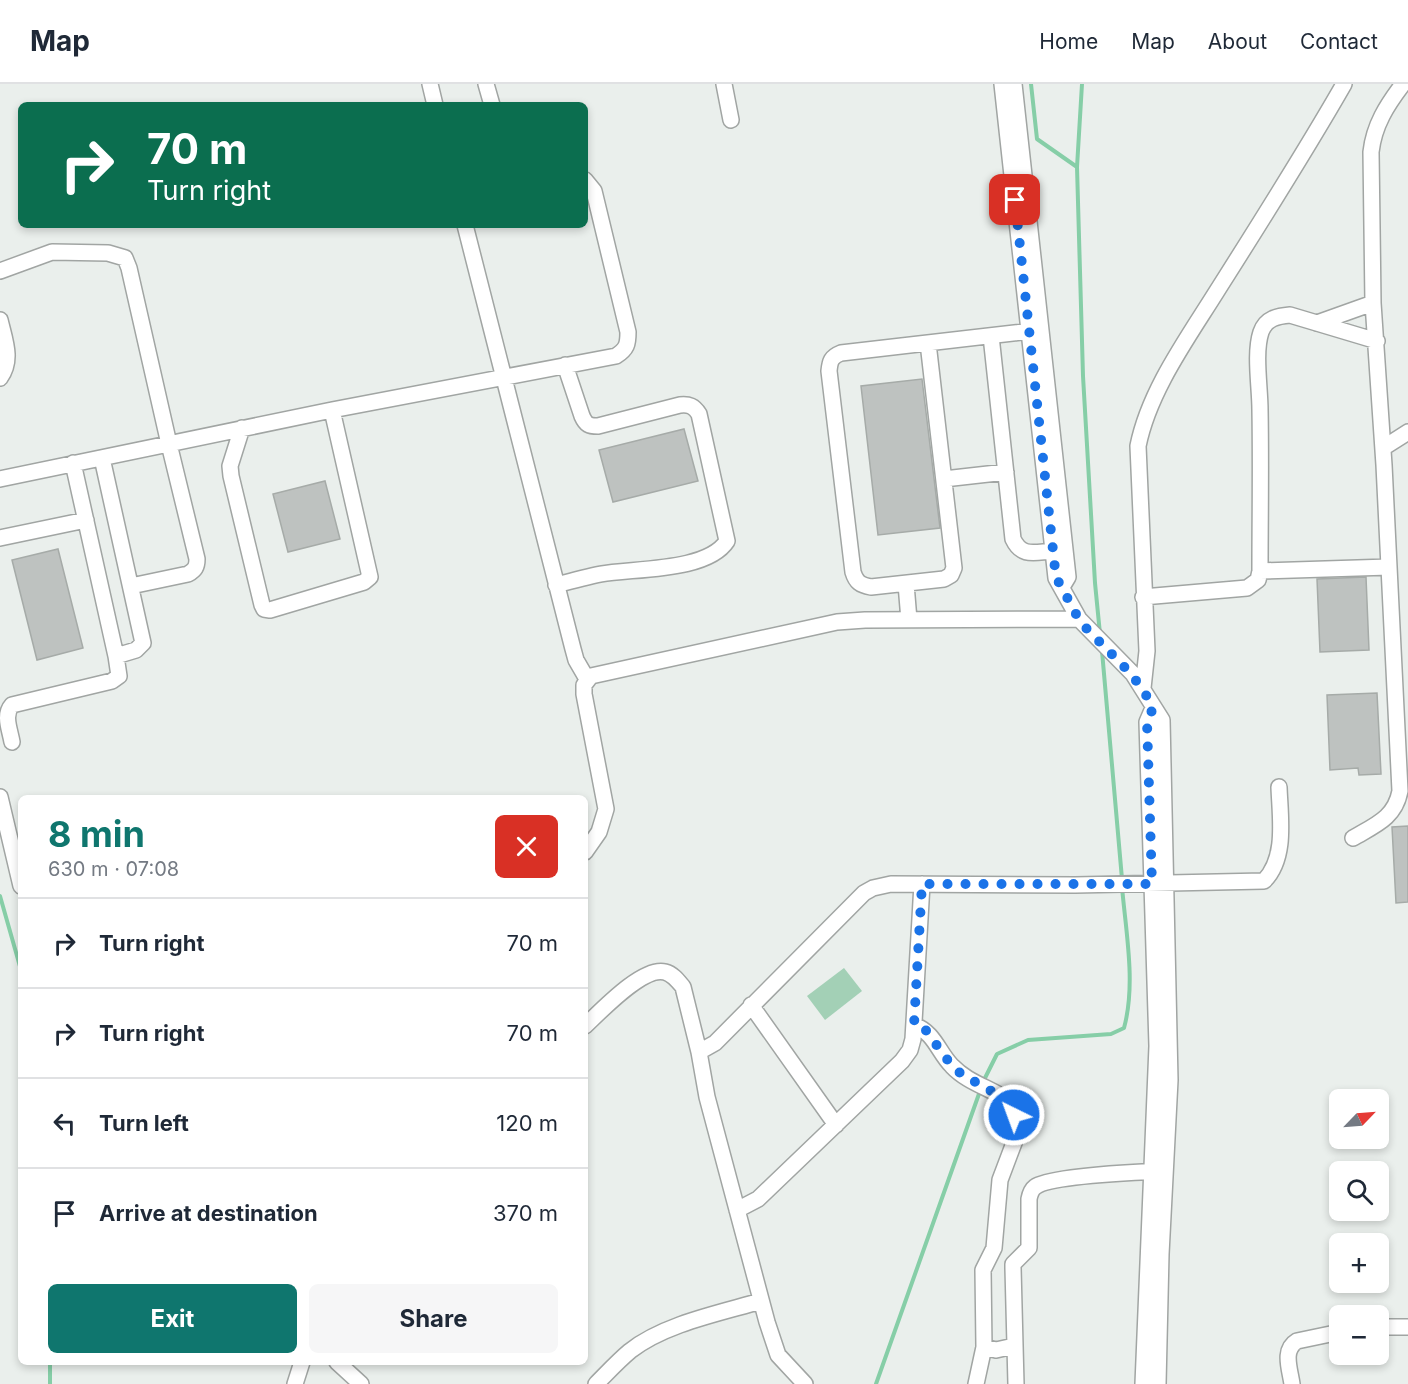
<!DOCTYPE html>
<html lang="en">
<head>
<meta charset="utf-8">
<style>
  :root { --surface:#fff; --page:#f6f6f7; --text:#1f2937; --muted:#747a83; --line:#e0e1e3; --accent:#0f766e }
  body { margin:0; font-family:Inter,sans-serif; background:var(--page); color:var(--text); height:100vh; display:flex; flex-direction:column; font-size:22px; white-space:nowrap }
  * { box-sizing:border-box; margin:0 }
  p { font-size:20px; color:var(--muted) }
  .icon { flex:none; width:33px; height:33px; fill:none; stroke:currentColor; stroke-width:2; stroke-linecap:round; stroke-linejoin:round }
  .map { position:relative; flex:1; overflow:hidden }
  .drawer { position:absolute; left:18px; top:711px; width:570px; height:570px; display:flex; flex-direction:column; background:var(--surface); border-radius:9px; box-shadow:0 3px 9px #0003 }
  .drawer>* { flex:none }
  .hud { position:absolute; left:18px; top:18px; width:570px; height:126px; border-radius:9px; box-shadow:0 3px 9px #0003; background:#0b6e4f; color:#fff; overflow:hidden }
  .needle { width:39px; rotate:65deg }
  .tools { position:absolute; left:1329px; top:1005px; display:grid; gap:12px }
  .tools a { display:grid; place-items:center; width:60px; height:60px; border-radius:9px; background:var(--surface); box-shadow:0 3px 9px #0003; font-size:30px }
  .pin { position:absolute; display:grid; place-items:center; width:51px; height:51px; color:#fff; margin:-26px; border-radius:12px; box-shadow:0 3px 9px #0006 }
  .me { position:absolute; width:66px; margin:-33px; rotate:318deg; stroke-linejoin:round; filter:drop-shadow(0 0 4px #0008) }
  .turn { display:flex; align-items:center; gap:21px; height:126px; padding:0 30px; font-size:27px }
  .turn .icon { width:78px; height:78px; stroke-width:2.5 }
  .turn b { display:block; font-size:42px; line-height:51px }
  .round { display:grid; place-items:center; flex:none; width:63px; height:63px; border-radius:9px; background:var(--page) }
  .overview { display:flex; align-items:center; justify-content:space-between; height:102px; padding:0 30px }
  h1 { font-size:36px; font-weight:700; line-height:45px; color:var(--accent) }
  .primary-button { display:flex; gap:12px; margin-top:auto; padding:12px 30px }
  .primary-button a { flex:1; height:69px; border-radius:9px; background:var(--accent); color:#fff; font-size:24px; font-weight:700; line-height:69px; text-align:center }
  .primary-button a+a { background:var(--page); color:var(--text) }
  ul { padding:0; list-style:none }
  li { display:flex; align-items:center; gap:18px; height:90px; padding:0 30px; border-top:2px solid var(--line) }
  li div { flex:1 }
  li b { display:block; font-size:22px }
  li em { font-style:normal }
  header { display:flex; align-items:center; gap:36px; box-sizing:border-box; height:84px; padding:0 30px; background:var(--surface); border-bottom:2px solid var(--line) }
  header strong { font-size:28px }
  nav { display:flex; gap:33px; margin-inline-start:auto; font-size:21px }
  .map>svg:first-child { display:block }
</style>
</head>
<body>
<header>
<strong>Map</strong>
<nav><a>Home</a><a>Map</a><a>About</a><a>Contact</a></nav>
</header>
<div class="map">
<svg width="1408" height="1300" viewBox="0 0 1408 1300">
  <rect width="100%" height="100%" fill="#eaefec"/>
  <path fill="#a3d0b6" d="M844,884L862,907L825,936L807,912Z"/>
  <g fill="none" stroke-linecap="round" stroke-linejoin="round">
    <path stroke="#86cea7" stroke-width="4" d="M1031,0L1037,55L1077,83
      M1082,0L1077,83L1083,292L1095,499L1100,550
      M1102,567L1122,795
      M0,812L21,886
      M982,1000L997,970L1028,956L1111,950L1124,944C1136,900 1126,849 1122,803
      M50,1278V1300
      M876,1300L980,1007"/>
  </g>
  <path fill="#bec2c0" stroke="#a6aba8" stroke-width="1.5" d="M922,295L940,444L878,451L861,302Z
    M684,345L698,397L613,418L599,366Z
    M325,397L340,455L288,468L273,410Z
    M58,465L83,564L37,576L12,476Z
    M1366,493L1369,566L1320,568L1317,495Z
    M1377,609L1381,690L1359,691L1358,684L1330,686L1327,611Z
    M1408,742V818L1396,819L1392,743Z"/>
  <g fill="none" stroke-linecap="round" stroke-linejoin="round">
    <defs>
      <path id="minor" d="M430,0L435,21
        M486,0L492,21
        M724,0L731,36
        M1002,0L1056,494L1079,535L1133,590L1162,636L1170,996L1161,1170L1158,1300
        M1014,0L1068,493L1062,503
        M465,141L573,565L576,576L587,595
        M0,187L52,168L108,169L125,174L129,184L169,360L197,475C197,483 195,486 188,490L131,502
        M0,236C5,257 13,276 0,294
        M1317,239L1373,219
        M991,252L1013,455C1022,474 1035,468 1053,467
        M928,259L954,484L951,491L944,495L871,503C860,501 856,498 853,488L829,287C830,277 831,273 841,269L1040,246
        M242,344L230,382L231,392L262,521L264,525L270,526L364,498L370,493L332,326
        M1383,364L1408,348
        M102,374L143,559L136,566L116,572
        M0,395L332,326L616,272C627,265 628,260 628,248L594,107L585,96
        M944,395L1006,388
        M0,454L86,436
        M1260,487L1389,483
        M906,500L909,536
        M556,501C571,497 586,493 601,490C633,484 707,488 727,457L699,330C694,322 689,320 680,321L598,342C589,342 586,341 582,332L565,281
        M1143,513L1247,504L1258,496L1260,487C1260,434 1261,380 1260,326C1260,303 1254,269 1261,248C1266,234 1278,232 1290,231L1377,257
        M1143,604L1147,567L1138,362C1149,307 1187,255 1217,207C1260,139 1304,70 1344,0
        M12,658C10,646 3,631 12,621L112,597L119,592L116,572L73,379
        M0,713L21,802
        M1353,754C1375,741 1395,734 1400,707L1384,381L1373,219L1371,68C1374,41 1387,21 1403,0
        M585,768L599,748L606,725L584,610V601L591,592L837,538L865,536L1079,535
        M751,921L836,1041
        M914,941C935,949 938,968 952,982C968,999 991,1004 1009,1017L1015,1031L1017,1051L1000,1096L994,1164L983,1186L984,1263L976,1300
        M585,942C601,927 643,882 665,888C673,890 678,897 683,903L699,968L707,1013L767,1238L778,1271L805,1300
        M699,968L715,959L864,809L873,804L891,800L1075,801L1264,797C1287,774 1280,733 1279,703
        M737,1126L758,1115L902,977L910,966L913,955L922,800
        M1378,1243H1408
        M984,1263L996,1266L1014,1262
        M337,1278L361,1300
        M295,1300L302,1278
        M596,1300C607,1289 618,1277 630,1267C664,1240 720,1229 761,1217
        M1016,1300L1013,1184V1180L1029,1164V1115C1030,1110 1031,1106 1035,1103C1049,1092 1139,1088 1161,1087
        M1143,1300L1157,962L1147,638L1153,624
        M1292,1300C1290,1285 1282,1266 1297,1257L1340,1248"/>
    </defs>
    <use href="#minor" stroke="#a1a5a3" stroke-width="18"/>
    <use href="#minor" stroke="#fff" stroke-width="15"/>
  </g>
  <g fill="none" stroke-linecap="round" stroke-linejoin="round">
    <path stroke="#1a73e8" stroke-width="10" stroke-dasharray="0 18" d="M1014,1031L1009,1017L961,990L944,972L927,947L914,941L922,800H1152L1147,638L1153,624C1136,589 1112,572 1087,545C1073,530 1067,510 1056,494L1015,116"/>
  </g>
</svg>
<div class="tools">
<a><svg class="needle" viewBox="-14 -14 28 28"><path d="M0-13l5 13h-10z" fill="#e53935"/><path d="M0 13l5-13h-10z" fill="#747a83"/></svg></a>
<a><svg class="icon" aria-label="search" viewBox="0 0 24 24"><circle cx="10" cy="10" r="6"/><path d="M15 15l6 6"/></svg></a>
<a>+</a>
<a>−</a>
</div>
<div class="pin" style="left:1015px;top:116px;background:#d93025"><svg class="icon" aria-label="arrive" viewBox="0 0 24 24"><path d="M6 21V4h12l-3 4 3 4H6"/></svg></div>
<svg class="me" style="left:1014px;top:1031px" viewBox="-20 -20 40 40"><circle r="17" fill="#1a73e8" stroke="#fff" stroke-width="3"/><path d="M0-11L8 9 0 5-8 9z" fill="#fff"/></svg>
<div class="hud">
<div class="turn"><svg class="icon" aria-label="right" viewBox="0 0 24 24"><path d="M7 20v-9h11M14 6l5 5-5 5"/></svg><div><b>70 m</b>Turn right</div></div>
</div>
<section class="drawer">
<div class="overview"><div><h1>8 min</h1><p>630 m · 07:08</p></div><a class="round" style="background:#d93025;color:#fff"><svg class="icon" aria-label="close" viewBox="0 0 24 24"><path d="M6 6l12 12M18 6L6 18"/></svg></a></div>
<ul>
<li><svg class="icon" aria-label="right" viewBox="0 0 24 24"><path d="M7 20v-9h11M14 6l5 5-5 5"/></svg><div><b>Turn right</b></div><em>70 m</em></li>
<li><svg class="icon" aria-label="right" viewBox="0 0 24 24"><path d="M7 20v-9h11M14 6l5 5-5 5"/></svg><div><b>Turn right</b></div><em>70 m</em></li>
<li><svg class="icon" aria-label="left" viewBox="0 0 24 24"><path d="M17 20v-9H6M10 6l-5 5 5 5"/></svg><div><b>Turn left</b></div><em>120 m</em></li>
<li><svg class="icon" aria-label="arrive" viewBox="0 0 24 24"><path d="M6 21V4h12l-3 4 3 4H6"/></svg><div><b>Arrive at destination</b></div><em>370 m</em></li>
</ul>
<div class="primary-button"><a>Exit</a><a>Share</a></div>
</section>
</div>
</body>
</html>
